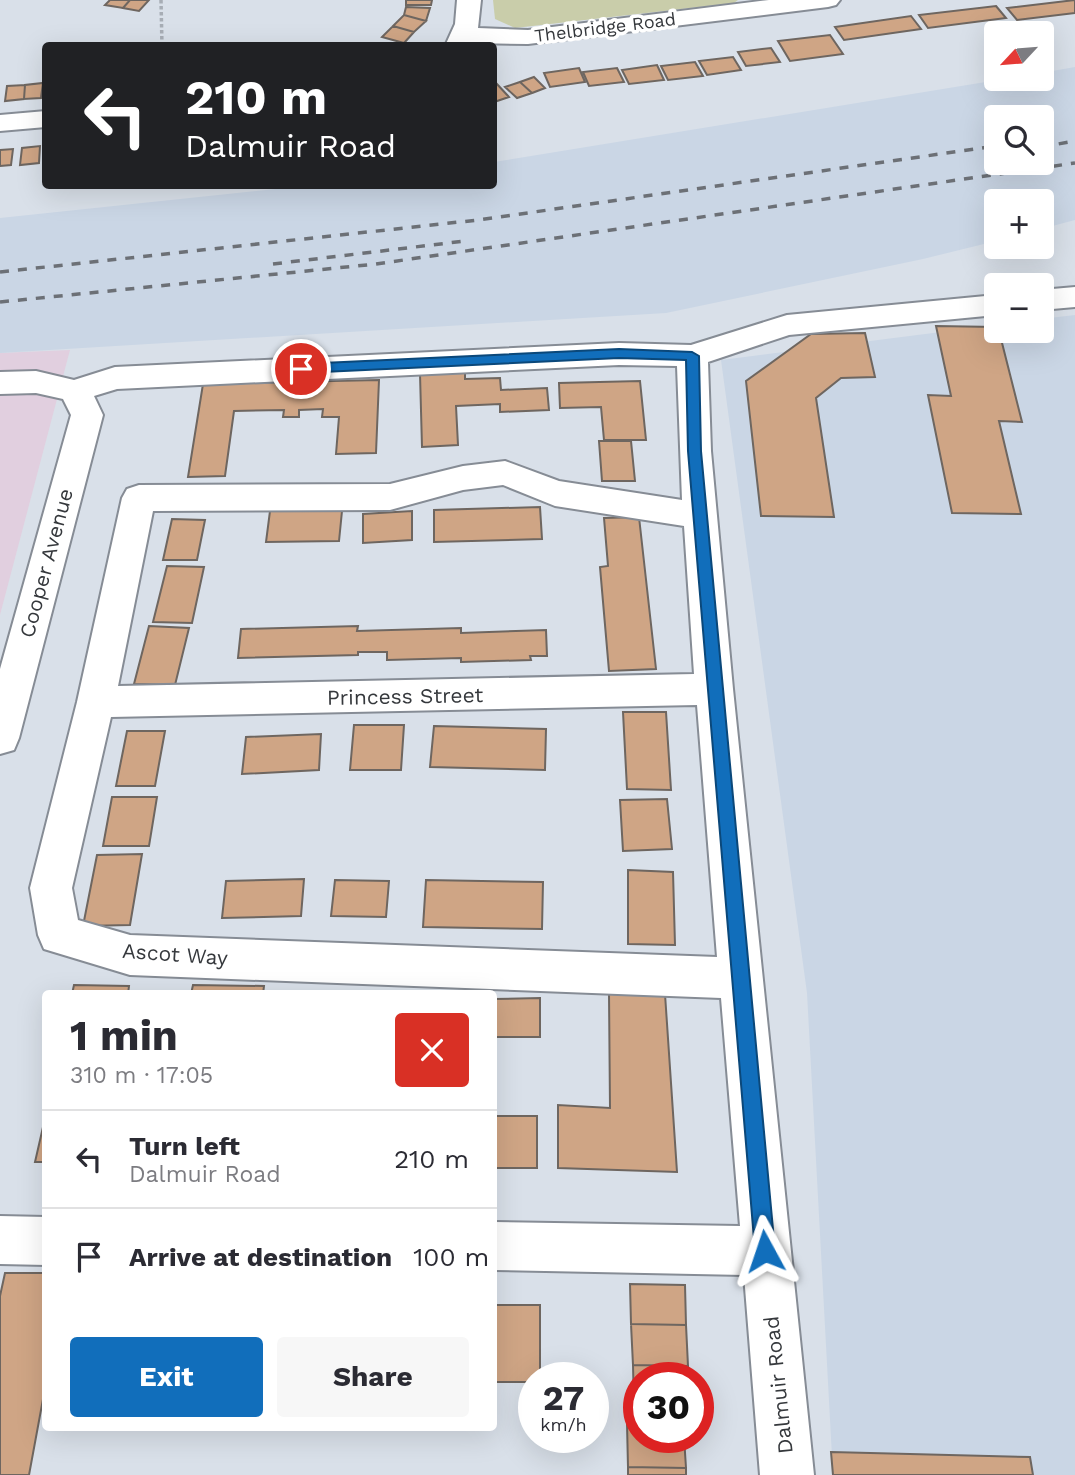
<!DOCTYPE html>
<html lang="en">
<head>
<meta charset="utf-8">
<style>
  :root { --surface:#fff; --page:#f7f7f7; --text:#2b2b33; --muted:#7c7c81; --line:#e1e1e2; --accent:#116ebb }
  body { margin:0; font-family:"Work Sans",sans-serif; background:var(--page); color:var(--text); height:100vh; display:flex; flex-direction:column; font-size:26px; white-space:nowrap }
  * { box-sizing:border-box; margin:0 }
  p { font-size:23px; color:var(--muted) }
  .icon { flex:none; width:38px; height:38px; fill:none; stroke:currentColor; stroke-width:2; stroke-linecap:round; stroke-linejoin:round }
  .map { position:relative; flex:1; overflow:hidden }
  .sheet { position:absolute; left:42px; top:990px; width:455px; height:441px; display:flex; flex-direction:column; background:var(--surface); border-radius:7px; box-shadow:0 7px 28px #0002 }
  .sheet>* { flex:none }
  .guide { position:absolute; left:42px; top:42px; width:455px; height:147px; border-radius:7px; box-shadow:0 7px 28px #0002; background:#202124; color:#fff; overflow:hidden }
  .needle { width:46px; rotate:244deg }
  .controls { position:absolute; left:984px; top:21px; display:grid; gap:14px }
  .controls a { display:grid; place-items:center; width:70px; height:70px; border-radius:7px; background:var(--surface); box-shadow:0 7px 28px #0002; font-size:35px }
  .speed { position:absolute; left:518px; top:1362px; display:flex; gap:14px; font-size:35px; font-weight:700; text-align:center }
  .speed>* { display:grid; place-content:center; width:91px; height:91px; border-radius:50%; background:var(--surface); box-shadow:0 7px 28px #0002; line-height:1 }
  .speed small { font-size:18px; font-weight:400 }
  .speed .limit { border:10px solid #d22; background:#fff; color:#111 }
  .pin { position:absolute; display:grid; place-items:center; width:60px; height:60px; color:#fff; margin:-30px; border:4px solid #fff; border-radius:50%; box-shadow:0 2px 7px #0007 }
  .me { position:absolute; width:77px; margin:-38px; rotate:355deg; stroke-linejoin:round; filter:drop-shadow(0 0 5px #0008) }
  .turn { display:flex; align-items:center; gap:24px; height:147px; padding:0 28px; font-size:32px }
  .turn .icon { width:91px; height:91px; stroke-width:2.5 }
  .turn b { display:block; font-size:49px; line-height:60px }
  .round { display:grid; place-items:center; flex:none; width:74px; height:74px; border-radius:7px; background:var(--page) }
  .headline { display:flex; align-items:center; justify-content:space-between; height:119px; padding:0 28px }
  h1 { font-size:42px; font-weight:700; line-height:52px }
  .button { display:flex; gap:14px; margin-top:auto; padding:14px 28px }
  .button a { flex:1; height:80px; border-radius:7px; background:var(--accent); color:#fff; font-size:28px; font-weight:700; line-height:80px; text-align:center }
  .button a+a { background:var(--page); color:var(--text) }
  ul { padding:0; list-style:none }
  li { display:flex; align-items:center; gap:21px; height:98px; padding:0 28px; border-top:2px solid var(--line) }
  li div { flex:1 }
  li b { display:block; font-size:26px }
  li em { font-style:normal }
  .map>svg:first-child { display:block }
</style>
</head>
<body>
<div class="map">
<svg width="1075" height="1475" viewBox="0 0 1075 1475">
  <rect width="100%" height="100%" fill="#d9e0e9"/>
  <path fill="#e1cfdf" d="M70,350L0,615V353Z"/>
  <path fill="#cad6e5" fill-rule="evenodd" d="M1075,67V220L1041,229V201H996V241L923,259L666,313L0,353V218L304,186H494V162L1004,79H1041V73ZM996,117H1041V163H996Z
    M1075,315V1475H833L807,993L721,360L996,325V331H1041V319Z"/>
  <path fill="#c9cdaa" d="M493,0H738L734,3L515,28L495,19Z"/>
  <path fill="#cfa585" stroke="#6e6660" stroke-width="2" d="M110,0H130L123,8L105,5Z
    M130,0H149L139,11L123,8Z
    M406,0H432L431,5H406Z
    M1075,0V13L1017,20L1007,8Z
    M996,6L1006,18L928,28L919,15Z
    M406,7L430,8L426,21L404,15Z
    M404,15L426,21L414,32L393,26Z
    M911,16L921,29L844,40L835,27Z
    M393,26L414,32L404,43L382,37Z
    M830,35L843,54L790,61L778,41Z
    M771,48L780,62L746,66L738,52Z
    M733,57L741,70L707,75L699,61Z
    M695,62L703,76L668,80L661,66Z
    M657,65L664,80L629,84L622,70Z
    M579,68L585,82L550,87L544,73Z
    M617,68L624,82L589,86L583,72Z
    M534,77L545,88L532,93L520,82Z
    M520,82L532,93L517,98L505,87Z
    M43,83L41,98L24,99L25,85Z
    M496,83L509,97L494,102V84Z
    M25,85L24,99L5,101L7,86Z
    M40,146L39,163L20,165L22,148Z
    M13,149L11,165L0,166V150Z
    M936,326L996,327V331H999L1022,422L999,421L1021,514L952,513L928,395L951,396Z
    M865,333L875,377L841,378L816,398L834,517L761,516L746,381L811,334Z
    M465,372V379L500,378L501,390L547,388L549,410L500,412V404L456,406L458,445L422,447L420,374Z
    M379,380L376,453L336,454L339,417H322L323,409L299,410V417H283L284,410L234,411L225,476L188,477L203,384Z
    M640,381L646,440H604L601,407L560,408L559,383Z
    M599,441H631L635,481H602Z
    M540,507L542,539L434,542V510Z
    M270,511H342L339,541L266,542Z
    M412,511V540L363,543V514Z
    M639,517L656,669L609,671L600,567L608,566L604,518Z
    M172,519L205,520L197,560H163Z
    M167,566L204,567L192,623L153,622Z
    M149,626L189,628L175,685L134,684Z
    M358,626L357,631L461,628V633L546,630L547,656H530L531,660L461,662V658L387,660V652H358V655L238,658L241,629Z
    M623,712H666L671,790L627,789Z
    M354,725H404L401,770H350Z
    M434,726L546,729L545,770L430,767Z
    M127,731H165L155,786H116Z
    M321,734L319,770L242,774L246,737Z
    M112,797H157L149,846H103Z
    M667,799L672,849L623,851L620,800Z
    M142,854L130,925L83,926L97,855Z
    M628,870L673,872L675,945L628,944Z
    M304,879L301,916L222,918L226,881Z
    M335,880L389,881L386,917L331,916Z
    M426,880L543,882L542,929L423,927Z
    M74,985L129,986L128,994H72Z
    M193,985L264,986L263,994H191Z
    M609,993L665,994L677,1172L558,1168V1105L610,1108Z
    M540,998V1037H494V999Z
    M46,1114V1162H35Z
    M494,1116H537V1168H494Z
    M5,1273H46V1383L29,1475H0V1296Z
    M630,1284L685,1285L686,1325L631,1324Z
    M494,1305H540V1377H534V1382H494Z
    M631,1324L686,1325L688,1366L633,1365Z
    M633,1365L688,1366L689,1377H639V1407H634Z
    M627,1423H639V1437H684L686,1468L628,1467Z
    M831,1452L1030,1457L1033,1475H833Z
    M628,1467L686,1468V1475H628Z"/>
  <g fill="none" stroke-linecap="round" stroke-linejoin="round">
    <defs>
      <path id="minor" d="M457,0H481L478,28L528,30L769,0H840L836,5L828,7L528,44L471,43L470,46H445L455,24Z
        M46,111V127L0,131V115Z
        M1075,287V307L1041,310V290Z
        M996,295V315L789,335L708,362L711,451L733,689L814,1475H760L744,1275L494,1270V1222L740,1226L721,998L130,975L44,949L38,935L30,888L77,702L122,498L127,489L139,485L390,484L463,466L505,461L559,481L682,500L677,366L619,365L117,389L94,396L103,415L19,738L14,750L0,754V669L71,415L63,399L36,393L0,394V372L36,371L74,380L115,367L619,343L691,345L787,315ZM503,485L555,506L684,526L694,674L118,686L153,511L390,510L463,490ZM697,705L717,957L130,935L78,920L72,888L111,717Z
        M0,1216L46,1217V1265L0,1264Z"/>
    </defs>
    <use href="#minor" stroke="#868c95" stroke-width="4"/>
    <path stroke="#a7adb5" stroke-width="3.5" stroke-dasharray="3.5 2.5" stroke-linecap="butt" d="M161,0L162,46"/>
    <use href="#minor" fill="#fff" fill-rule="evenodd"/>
    <path stroke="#6c7076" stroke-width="3.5" stroke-dasharray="9 9" stroke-linecap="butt" d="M1041,147L1075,141
      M273,264L465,241
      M0,272L478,220L996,146
      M0,302L376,264L1075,163"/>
  </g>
  <path fill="#116ebb" stroke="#0b487a" stroke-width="2" d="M619,349L692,352L699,356L701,451L775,1251L772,1259L765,1261L757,1259L755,1251L688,451L686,360L619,358L301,373L294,369L301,364Z"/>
  <g text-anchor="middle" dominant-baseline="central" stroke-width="7" stroke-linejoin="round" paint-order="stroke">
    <g font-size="18" fill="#35383c" stroke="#fff">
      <text transform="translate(605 27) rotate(-7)">Thelbridge Road</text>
    </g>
    <g font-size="21" fill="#35383c" stroke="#fff">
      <text transform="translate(46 563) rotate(-75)">Cooper Avenue</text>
      <text transform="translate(405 696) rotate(-1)">Princess Street</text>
      <text transform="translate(175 954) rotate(4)">Ascot Way</text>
      <text transform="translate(778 1385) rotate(-96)">Dalmuir Road</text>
    </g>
  </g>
</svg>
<div class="controls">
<a><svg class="needle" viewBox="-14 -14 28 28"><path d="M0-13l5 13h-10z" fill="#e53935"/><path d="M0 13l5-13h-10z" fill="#7c7c81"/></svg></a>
<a><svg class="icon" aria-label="search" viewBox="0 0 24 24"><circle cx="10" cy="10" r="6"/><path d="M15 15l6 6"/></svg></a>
<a>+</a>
<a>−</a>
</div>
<div class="speed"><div>27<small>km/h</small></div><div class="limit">30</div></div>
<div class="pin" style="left:301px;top:369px;background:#d93025"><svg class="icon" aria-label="arrive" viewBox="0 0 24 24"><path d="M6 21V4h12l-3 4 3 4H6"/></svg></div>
<svg class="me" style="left:765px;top:1251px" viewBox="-20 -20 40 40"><path d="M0-17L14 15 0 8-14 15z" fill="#116ebb" stroke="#fff" stroke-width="4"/></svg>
<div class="guide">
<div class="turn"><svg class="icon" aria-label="left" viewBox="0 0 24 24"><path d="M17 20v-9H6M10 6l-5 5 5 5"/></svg><div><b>210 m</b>Dalmuir Road</div></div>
</div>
<section class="sheet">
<div class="headline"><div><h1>1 min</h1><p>310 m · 17:05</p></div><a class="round" style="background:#d93025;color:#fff"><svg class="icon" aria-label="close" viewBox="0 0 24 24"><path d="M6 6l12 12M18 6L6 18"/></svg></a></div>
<ul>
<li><svg class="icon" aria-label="left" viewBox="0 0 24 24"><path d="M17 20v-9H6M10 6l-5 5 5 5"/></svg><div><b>Turn left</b><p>Dalmuir Road</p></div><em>210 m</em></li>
<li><svg class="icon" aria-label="arrive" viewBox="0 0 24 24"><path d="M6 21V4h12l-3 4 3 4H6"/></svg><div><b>Arrive at destination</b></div><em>100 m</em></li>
</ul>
<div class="button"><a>Exit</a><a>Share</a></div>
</section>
</div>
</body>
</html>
